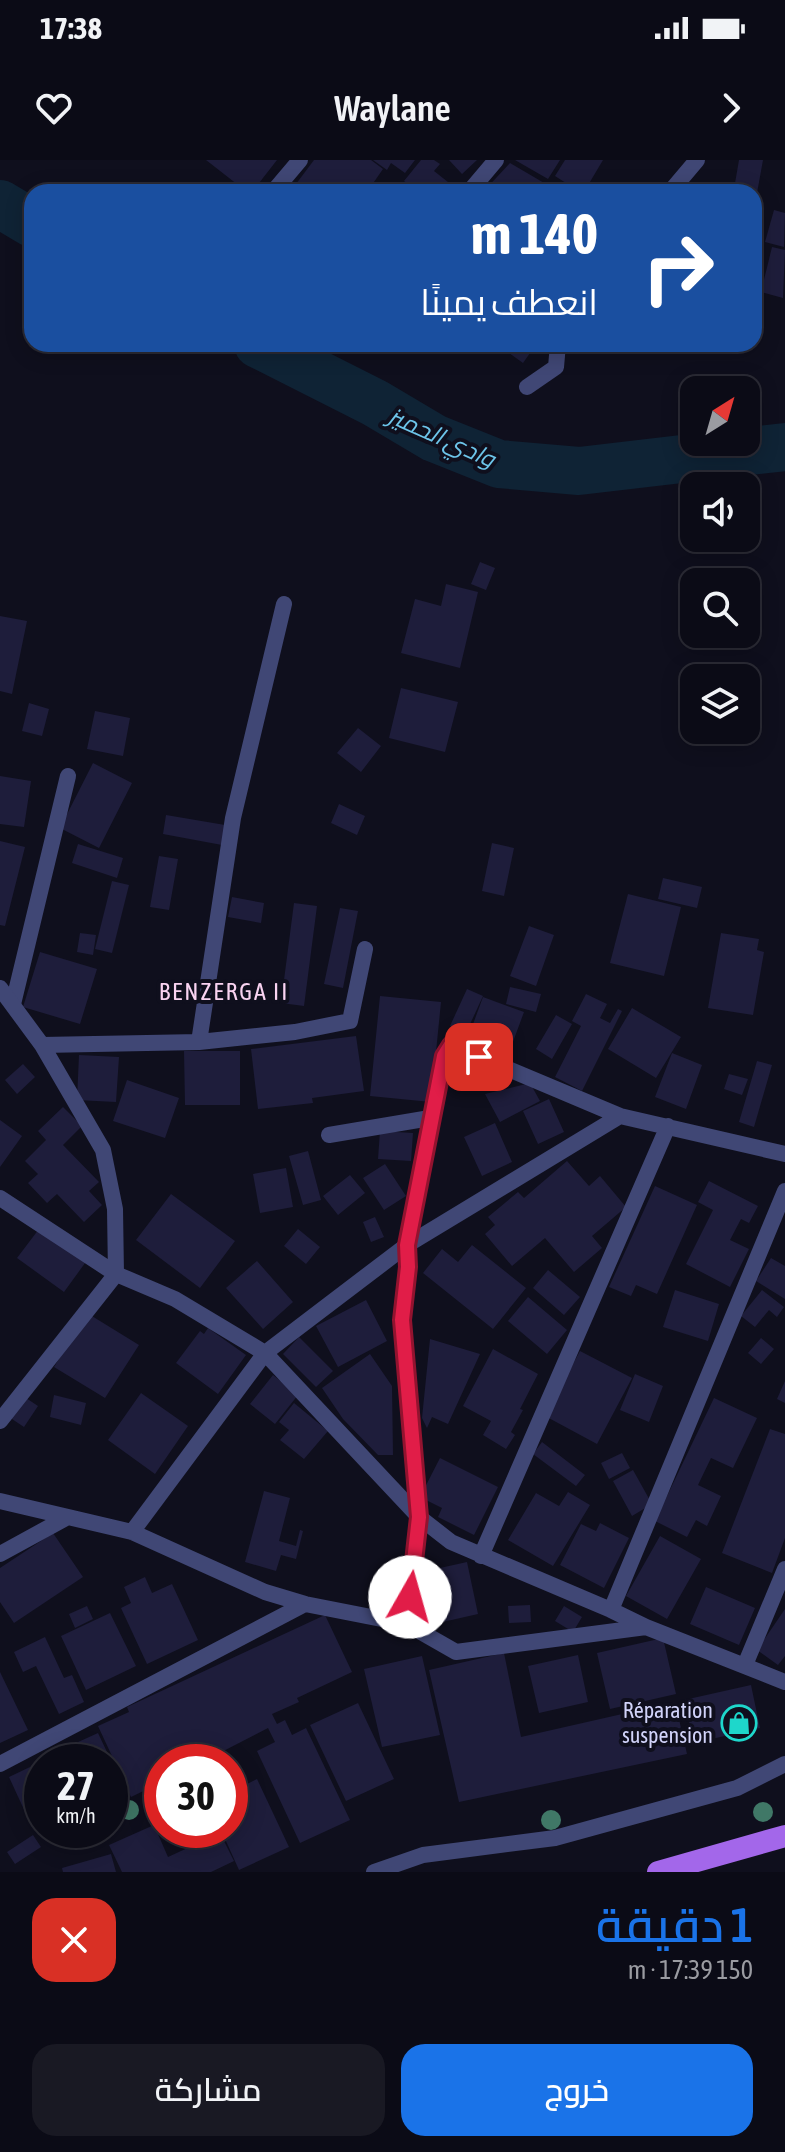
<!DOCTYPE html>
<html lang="ar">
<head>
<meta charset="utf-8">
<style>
  :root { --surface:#0b0b16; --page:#191923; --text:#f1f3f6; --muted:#9a9ba1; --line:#2b2b35; --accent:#1a73e8 }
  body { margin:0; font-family:"Asap Condensed",Cairo,sans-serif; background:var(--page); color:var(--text); direction:rtl; height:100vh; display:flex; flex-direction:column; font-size:30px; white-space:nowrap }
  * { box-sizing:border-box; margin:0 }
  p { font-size:26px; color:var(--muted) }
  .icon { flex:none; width:44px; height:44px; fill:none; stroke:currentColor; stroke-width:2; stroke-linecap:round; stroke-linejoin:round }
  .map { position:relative; height:1712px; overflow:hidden; direction:ltr }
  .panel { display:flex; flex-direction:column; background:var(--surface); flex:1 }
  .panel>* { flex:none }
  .hud { position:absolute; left:24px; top:24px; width:738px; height:168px; border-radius:24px; box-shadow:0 4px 20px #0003,0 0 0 2px var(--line); direction:rtl; background:#1a4fa0; color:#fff; overflow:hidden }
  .needle { width:52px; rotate:37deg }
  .fabs { position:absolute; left:680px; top:216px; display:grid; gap:16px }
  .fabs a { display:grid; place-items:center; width:80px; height:80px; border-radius:16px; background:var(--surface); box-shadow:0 4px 20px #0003,0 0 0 2px var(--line); font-size:40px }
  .speed { position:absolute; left:24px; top:1584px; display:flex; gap:16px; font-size:40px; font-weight:700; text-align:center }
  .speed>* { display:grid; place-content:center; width:104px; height:104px; border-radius:50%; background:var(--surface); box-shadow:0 4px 20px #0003,0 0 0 2px var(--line); line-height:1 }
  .speed small { font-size:20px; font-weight:400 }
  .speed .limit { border:12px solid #d22; background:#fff; color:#111 }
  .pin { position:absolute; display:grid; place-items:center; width:68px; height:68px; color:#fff; margin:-34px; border-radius:16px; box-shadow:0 4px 12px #0006 }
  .me { position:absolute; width:88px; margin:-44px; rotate:7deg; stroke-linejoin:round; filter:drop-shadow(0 0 6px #0008) }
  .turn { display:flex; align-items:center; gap:28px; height:168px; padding:0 32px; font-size:36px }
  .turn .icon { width:104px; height:104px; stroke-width:2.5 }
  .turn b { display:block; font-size:56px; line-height:68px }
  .round { display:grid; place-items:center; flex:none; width:84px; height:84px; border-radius:24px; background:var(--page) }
  .headline { display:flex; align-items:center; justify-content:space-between; height:136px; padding:0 32px }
  h1 { font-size:48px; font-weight:600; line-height:60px; color:var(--accent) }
  .action { display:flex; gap:16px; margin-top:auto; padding:16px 32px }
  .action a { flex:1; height:92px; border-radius:24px; background:var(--accent); color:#fff; font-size:32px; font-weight:600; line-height:92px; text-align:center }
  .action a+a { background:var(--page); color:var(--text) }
  .status { display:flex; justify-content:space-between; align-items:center; height:56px; padding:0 40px; background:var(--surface); direction:ltr }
  .status svg { height:22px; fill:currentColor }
  header { display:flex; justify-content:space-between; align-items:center; height:104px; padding:0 32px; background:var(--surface); font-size:36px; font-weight:600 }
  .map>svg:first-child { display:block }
</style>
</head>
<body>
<div class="status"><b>17:38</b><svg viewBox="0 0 49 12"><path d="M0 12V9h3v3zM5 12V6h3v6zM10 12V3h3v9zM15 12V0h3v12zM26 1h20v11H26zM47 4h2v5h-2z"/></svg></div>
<header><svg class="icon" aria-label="forward" viewBox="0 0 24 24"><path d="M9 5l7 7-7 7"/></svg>Waylane<svg class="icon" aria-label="heart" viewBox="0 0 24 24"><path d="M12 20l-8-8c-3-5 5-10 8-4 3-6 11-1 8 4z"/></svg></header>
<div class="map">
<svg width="785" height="1712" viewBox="0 0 785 1712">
  <rect width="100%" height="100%" fill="#0f0f1d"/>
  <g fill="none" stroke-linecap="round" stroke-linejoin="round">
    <path stroke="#0f2335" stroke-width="48" d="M0,44L32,63
      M258,184L375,243L434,278L499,304L579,311L785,287"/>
  </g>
  <path fill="#1e1d3b" d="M206,0H277L252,32H247Z
    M314,0H371L383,9L367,32H290Z
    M373,0H415L405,13L391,3L387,10Z
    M421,0H434L440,4L434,11L453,26L448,32H417L404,21Z
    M449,0H477L462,14Z
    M515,0H560L548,19Z
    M565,0H603L584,32H580L555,16Z
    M739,0H763L757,33L734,29Z
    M510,3L551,27L547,32H483Z
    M693,23L703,32H685Z
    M774,50L785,53L784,87L765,82Z
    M772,87L785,90L783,138L761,132Z
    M510,184H533L535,186L523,203L505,190Z
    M480,402L495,408L486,430L471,424Z
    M446,424L478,432L460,508L401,493L415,439L441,446Z
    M0,456L27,461L12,534L0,531Z
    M401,528L458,542L445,592L389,578Z
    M29,543L49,549L42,576L22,571Z
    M95,551L130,558L123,596L87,589Z
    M358,568L381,586L361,612L337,593Z
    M93,603L132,623L99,688L60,668Z
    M0,616L31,621L24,667L0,664Z
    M339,644L365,656L357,675L331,663Z
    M166,655L225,665L222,685L163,674Z
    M0,681L25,687L5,766L0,765Z
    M492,683L514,688L504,736L482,731Z
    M78,684L123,698L117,718L72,703Z
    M159,696L178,699L169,750L150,747Z
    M663,718L702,727L697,748L658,739Z
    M112,721L129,725L112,793L95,789Z
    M628,734L681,747L664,816L610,803Z
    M232,737L264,743L261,763L228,757Z
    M294,743L317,746L304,846L281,843Z
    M340,748L358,751L343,828L324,824Z
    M529,766L554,775L536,826L510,816Z
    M80,773L96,775L93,795L77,792Z
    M721,773L759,779L757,790L764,792L753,855L708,848Z
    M40,792L97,809L80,864L23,847Z
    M510,827L541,834L536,852L506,844Z
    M467,829L483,836L466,873L450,866Z
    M586,834L607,844L600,858L610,863L618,849L622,851L582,931L555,917L581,866L572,861Z
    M380,836L441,842L431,942L370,936Z
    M483,837L524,852L510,890L469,875Z
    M632,848L681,877L656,918L608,889Z
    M556,855L572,864L552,899L536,889Z
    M356,876L364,931L312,938L313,943L258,949L251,889Z
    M184,891H240V945H185Z
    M672,893L702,905L686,949L655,937Z
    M79,895L119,897L116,942L77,940Z
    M757,901L772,905L754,967L739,962Z
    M23,904L35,917L17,934L5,920Z
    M729,914L748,919L742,935L724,929Z
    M127,920L179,938L165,978L113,961Z
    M530,923L540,941L500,962L485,934Z
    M549,939L564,972L538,984L523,951Z
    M63,947L82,966L63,985L99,1022L89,1031L102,1045L84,1062L57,1034L47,1043L28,1023L38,1014L25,1001L46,980L38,971Z
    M0,960L22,976L0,1007Z
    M495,963L512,1002L482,1016L464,977Z
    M380,971L413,973L411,1001L378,999Z
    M308,991L321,1040L303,1045L289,996Z
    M567,1001L589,1026L600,1016L626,1047L592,1076L602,1088L574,1112L545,1078L512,1106L485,1074L495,1065L488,1057L518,1032L524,1038Z
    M385,1004L406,1036L384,1050L363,1018Z
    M286,1008L293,1047L260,1053L253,1014Z
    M350,1015L365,1033L338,1055L323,1036Z
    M709,1021L758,1046L749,1063L741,1059L730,1080L749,1089L730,1127L686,1104L713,1050L698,1042Z
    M655,1026L697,1045L657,1134L636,1125L631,1136L609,1127Z
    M171,1034L235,1081L200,1128L136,1080Z
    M375,1057L384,1077L371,1082L363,1062Z
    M42,1065L88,1099L64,1132L17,1098Z
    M298,1069L320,1087L306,1104L284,1086Z
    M472,1085L526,1128L493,1169L423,1113L442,1089L458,1102Z
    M771,1098L785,1106V1139L756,1121Z
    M257,1101L293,1142L263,1169L226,1128Z
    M548,1110L580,1137L564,1155L533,1128Z
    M675,1130L719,1144L708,1181L663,1167Z
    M762,1130L784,1147L777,1157L769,1150L755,1167L741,1156Z
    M528,1137L567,1170L547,1194L508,1161Z
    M366,1140L387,1181L338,1207L316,1166Z
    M87,1153L139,1185L105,1238L54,1207Z
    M208,1168L246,1195L218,1234L176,1203L200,1171L204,1174Z
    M299,1177L333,1211L316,1227L283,1194Z
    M761,1178L774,1189L761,1204L748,1193Z
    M430,1179L480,1194L448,1264L432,1257L427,1268L422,1258Z
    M493,1189L538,1214L520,1249L523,1250L511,1272L515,1275L506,1289L483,1275L491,1261L463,1246Z
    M580,1191L632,1218L597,1284L545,1256Z
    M370,1194L392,1226L393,1295H378L343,1259L322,1228Z
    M635,1214L663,1226L649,1262L620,1250Z
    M273,1215L298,1235L275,1264L250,1244Z
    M785,1221V1243L777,1239Z
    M141,1233L188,1266L155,1314L108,1280Z
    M54,1235L86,1243L81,1265L50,1257Z
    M23,1236L38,1246L24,1267L9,1257Z
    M714,1238L757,1258L733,1308L711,1298L698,1325L721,1336L707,1366L696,1360L687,1377L655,1361Z
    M294,1243L328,1271L304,1299L280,1280L289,1270L279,1262Z
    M770,1269L785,1274V1378L772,1413L722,1393Z
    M542,1282L585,1315L576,1326L533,1294Z
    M622,1293L630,1308L609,1319L601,1303Z
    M440,1298L498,1327L474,1375L438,1357L442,1348L420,1337Z
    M633,1310L652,1344L632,1356L613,1321Z
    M264,1331L290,1338L279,1381L296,1386L300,1370L303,1371L296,1399L281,1395L276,1411L245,1402Z
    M568,1332L590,1345L553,1406L508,1380L536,1333L559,1346Z
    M600,1363L629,1378L604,1428L560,1405L581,1364L596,1371Z
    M53,1373L83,1417L14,1463L0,1442V1408Z
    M660,1376L701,1399L667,1459L626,1436Z
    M467,1402L478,1454L434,1464L422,1412Z
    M145,1417L152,1433L172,1424L198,1480L147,1504L121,1448L131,1443L124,1427Z
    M706,1427L755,1448L739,1485L690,1464Z
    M530,1445L531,1462L509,1463L508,1446Z
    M87,1446L93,1459L75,1468L69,1454Z
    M564,1446L582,1457L573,1472L555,1461Z
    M785,1449V1496L778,1505L757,1490Z
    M110,1453L136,1506L86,1530L61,1476Z
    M325,1455L352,1512L297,1538L299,1542L272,1554L277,1564L285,1560L292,1575L306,1568L350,1660L300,1683L257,1591L275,1582L268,1568L202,1602H162V1622L131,1637L98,1566L129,1552L127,1547Z
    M45,1477L64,1518L72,1515L84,1542L59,1554L36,1506L23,1512L14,1492Z
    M663,1478L676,1534L610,1549L597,1493Z
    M504,1493L521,1577L675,1542L687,1594L459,1642L429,1510Z
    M578,1495L588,1542L539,1553L528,1506Z
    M422,1496L440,1575L382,1587L364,1509Z
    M0,1512L28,1570L0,1583Z
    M751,1525L760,1568L694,1583L684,1540Z
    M358,1543L394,1619L346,1641L310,1565Z
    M98,1573L123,1626L110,1632V1602H58L54,1593Z
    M51,1597L53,1602H42V1663L32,1667L9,1617Z
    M235,1608L243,1626L257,1619L289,1687L239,1710L221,1670H230V1611Z
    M154,1665L168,1697L220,1673L234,1701L211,1712H122L109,1685Z
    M33,1675L41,1687L15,1704L7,1692Z
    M111,1694L116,1712H63L62,1708Z"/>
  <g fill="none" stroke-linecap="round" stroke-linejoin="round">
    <path stroke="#404775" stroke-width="16" d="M13,844L68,616"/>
    <path stroke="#404775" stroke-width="16" d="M273,32L300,0
      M469,32L496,0
      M670,32L697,0
      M527,227L556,207L558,184
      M0,828L42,885L103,990L115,1049L116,1114L0,1261
      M199,882L233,658L284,444
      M42,885L199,882L295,872L350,861L365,789
      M329,975L430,958
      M0,1038L116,1114L175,1139L265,1193L419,1357L451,1382L611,1450L646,1467L785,1522
      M0,1341L132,1372L265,1432L305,1444L407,1464L456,1492L646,1467
      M132,1372L265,1193L407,1085L620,956L785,994
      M0,1394L66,1358
      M481,1396L668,966
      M611,1450L785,1031
      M407,1464L419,1357L402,1160L408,1107L407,1085L444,896L451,885L620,956
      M745,1505L785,1409
      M0,1604L305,1444
      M374,1712L423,1695L555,1678L737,1628L785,1604"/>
    <path stroke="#a367ea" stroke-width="22" d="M658,1712L785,1676"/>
  </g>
  <g fill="#407867">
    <circle cx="129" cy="1650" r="10"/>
    <circle cx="763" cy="1652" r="10"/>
    <circle cx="551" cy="1660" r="10"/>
  </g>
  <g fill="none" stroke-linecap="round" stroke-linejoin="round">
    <defs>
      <path id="route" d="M410,1437L419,1357L402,1160L408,1107L407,1085L444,896L451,885L479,897"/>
    </defs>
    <use href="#route" stroke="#92132f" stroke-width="20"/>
    <use href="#route" stroke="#e11d48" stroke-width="14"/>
  </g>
  <defs>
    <symbol id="shop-ring" viewBox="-11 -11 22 22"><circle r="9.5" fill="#0f0f1d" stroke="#1ed7cb" stroke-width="1.5"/><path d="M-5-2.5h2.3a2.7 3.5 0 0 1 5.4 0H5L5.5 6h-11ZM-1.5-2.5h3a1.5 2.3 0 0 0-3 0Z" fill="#1ed7cb"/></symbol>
  </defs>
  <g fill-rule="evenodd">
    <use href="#shop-ring" x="719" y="1543" width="40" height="40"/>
  </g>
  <g text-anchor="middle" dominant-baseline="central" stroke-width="8" stroke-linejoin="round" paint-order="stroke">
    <g font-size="22" fill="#d1d3f9" stroke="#0f0f1d" text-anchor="end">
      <text x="713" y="1550">Réparation<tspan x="713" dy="25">suspension</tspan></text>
    </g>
    <g font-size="24" font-style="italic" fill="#6dc5ea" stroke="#0f0f1d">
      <text transform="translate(442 277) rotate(24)">وادي الحميز</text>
    </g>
    <g font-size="24" letter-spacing="2" fill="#f9d3f1" stroke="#0f0f1d">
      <text x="224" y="831">BENZERGA II</text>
    </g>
  </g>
</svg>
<div class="fabs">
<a><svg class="needle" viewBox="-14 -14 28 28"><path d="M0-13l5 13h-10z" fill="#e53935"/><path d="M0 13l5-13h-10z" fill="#9a9ba1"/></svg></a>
<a><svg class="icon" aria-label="sound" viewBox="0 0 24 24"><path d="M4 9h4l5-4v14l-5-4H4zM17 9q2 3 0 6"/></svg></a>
<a><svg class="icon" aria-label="search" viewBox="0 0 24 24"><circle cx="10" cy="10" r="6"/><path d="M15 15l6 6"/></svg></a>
<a><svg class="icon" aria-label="layers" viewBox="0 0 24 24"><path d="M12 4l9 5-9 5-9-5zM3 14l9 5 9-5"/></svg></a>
</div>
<div class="speed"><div>27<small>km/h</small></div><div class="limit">30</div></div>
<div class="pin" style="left:479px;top:897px;background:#d93025"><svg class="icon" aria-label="arrive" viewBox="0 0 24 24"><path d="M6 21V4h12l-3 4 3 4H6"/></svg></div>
<svg class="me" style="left:410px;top:1437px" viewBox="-20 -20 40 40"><circle r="19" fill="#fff"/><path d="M0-13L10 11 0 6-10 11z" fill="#e11d48"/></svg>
<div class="hud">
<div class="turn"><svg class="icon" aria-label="right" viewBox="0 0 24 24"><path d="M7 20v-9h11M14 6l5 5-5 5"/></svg><div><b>140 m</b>انعطف يمينًا</div></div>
</div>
</div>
<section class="panel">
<div class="headline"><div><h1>1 دقيقة</h1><p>150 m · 17:39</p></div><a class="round" style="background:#d93025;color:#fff"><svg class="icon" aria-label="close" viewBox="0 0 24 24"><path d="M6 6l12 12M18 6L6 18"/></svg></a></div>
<div class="action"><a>خروج</a><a>مشاركة</a></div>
</section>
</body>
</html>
